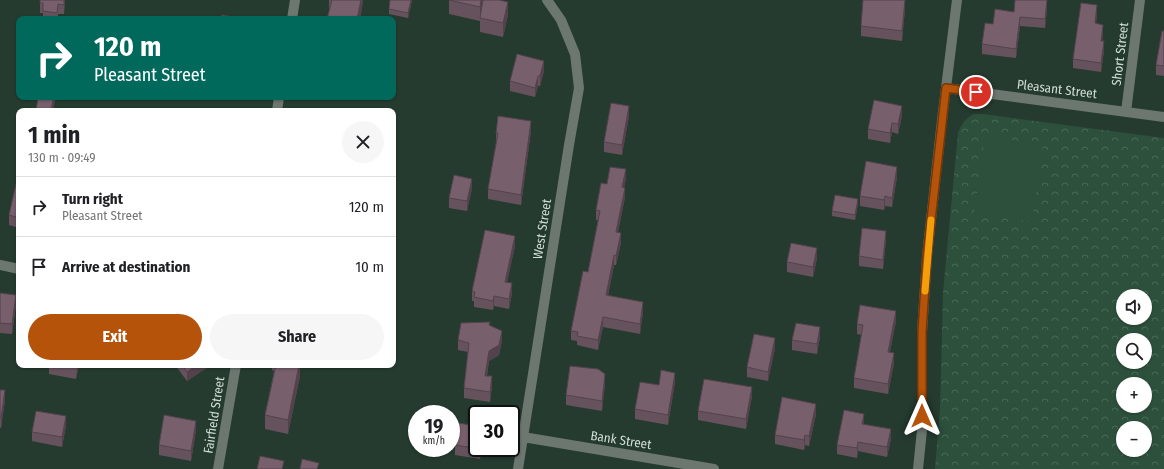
<!DOCTYPE html>
<html lang="en">
<head>
<meta charset="utf-8">
<style>
  :root { --surface:#fff; --page:#f6f6f6; --text:#202124; --muted:#757577; --line:#e0e0e0; --accent:#b45309 }
  body { margin:0; font-family:"Fira Sans Condensed",sans-serif; background:var(--page); color:var(--text); height:100vh; display:flex; flex-direction:column; font-size:15px; white-space:nowrap }
  * { box-sizing:border-box; margin:0 }
  p { font-size:13px; color:var(--muted) }
  .icon { flex:none; width:22px; height:22px; fill:none; stroke:currentColor; stroke-width:2; stroke-linecap:round; stroke-linejoin:round }
  .map { position:relative; flex:1; overflow:hidden }
  .details { position:absolute; left:16px; top:108px; width:380px; height:260px; display:flex; flex-direction:column; background:var(--surface); border-radius:8px; box-shadow:0 1px 3px #0004 }
  .details>* { flex:none }
  .hud { position:absolute; left:16px; top:16px; width:380px; height:84px; border-radius:8px; box-shadow:0 1px 3px #0004; background:#00695c; color:#fff; overflow:hidden }
  .fabs { position:absolute; left:1116px; top:289px; display:grid; gap:8px }
  .fabs a { display:grid; place-items:center; width:36px; height:36px; border-radius:50%; background:var(--surface); box-shadow:0 1px 3px #0004; font-size:20px }
  .speed { position:absolute; left:408px; top:405px; display:flex; gap:8px; font-size:20px; font-weight:700; text-align:center }
  .speed>* { display:grid; place-content:center; width:52px; height:52px; border-radius:50%; background:var(--surface); box-shadow:0 1px 3px #0004; line-height:1 }
  .speed small { font-size:10px; font-weight:400 }
  .speed .limit { border:2px solid #111; border-radius:6px; background:#fff; color:#111 }
  .pin { position:absolute; display:grid; place-items:center; width:34px; height:34px; color:#fff; margin:-17px; border:2px solid #fff; border-radius:50%; box-shadow:0 1px 4px #0007 }
  .me { position:absolute; width:44px; margin:-22px; rotate:0deg; stroke-linejoin:round; filter:drop-shadow(0 0 3px #0008) }
  .turn { display:flex; align-items:center; gap:14px; height:84px; padding:0 12px; font-size:18px }
  .turn .icon { width:52px; height:52px; stroke-width:2.5 }
  .turn b { display:block; font-size:28px; line-height:34px }
  .round { display:grid; place-items:center; flex:none; width:42px; height:42px; border-radius:21px; background:var(--page) }
  .summary { display:flex; align-items:center; justify-content:space-between; height:68px; padding:0 12px }
  h1 { font-size:24px; font-weight:700; line-height:30px }
  .action { display:flex; gap:8px; margin-top:auto; padding:8px 12px }
  .action a { flex:1; height:46px; border-radius:24px; background:var(--accent); color:#fff; font-size:16px; font-weight:700; line-height:46px; text-align:center }
  .action a+a { background:var(--page); color:var(--text) }
  ul { padding:0; list-style:none }
  li { display:flex; align-items:center; gap:12px; height:60px; padding:0 12px; border-top:1px solid var(--line) }
  li div { flex:1 }
  li b { display:block; font-size:15px }
  li em { font-style:normal }
  .map>svg:first-child { display:block }
</style>
</head>
<body>
<div class="map">
<svg width="1164" height="469" viewBox="0 0 1164 469">
  <defs>
    <pattern id="forest-crowns" width="20" height="18" patternUnits="userSpaceOnUse"><rect width="20" height="18" fill="#2d503d"/><path d="M2 6a3 3 0 1 1 6 0M12 15a3 3 0 1 1 6 0" fill="none" stroke="#4a6958"/></pattern>
  </defs>
  <rect width="100%" height="100%" fill="#253b2f"/>
  <path fill="url(#forest-crowns)" fill-rule="evenodd" d="M974,114H983L1164,138V469H935L940,409L943,293L958,133C962,123 965,119 974,114ZM1123,296H1145V318H1123ZM1123,340H1145V362H1123ZM1123,384H1145V406H1123ZM1123,428H1145V450H1123Z"/>
  <path fill="#2d503d" d="M985,136L1043,145L1032,222L974,213Z"/>
  <g fill="none" stroke-linecap="round" stroke-linejoin="round">
    <path stroke="#6c7770" stroke-width="10" d="M292,19L295,0
      M946,88L1164,117
      M277,111L279,97
      M1126,112L1140,0
      M0,265L19,269
      M523,437L714,469
      M218,469L236,365
      M518,469L569,145L579,88L575,54L561,20L547,0
      M918,469L922,430V332L927,256L942,120L957,0"/>
  </g>
  <path fill="#66525d" d="M40,0H65L64,14H58V19H43V13H40Z
    M329,0H363L360,19H327L329,13Z
    M390,0H412L408,18L389,14V9Z
    M449,0H499L508,15L503,37L480,32V21L449,14Z
    M905,9L902,41L861,36V26Z
    M1047,9L1045,28L1020,26L1016,58L982,54V44L1014,12Z
    M1097,14L1096,24L1103,33L1102,41L1104,50L1101,72L1073,68V59Z
    M1164,31V76L1156,75V65Z
    M544,71L540,86H538L535,97L510,91V81Z
    M629,116L622,155L604,152V142Z
    M902,116L898,134L892,132L890,143L868,139V129Z
    M531,131L521,205L488,199V189L496,143V133Z
    M897,177L892,207L885,206L884,210L860,206V196Z
    M626,179L624,187L625,197L618,232L621,243L616,265H614L608,296L643,312L640,334L603,327L598,350L577,345V341L571,340V331L588,272L598,220H596V210Z
    M19,184V228L9,225V215Z
    M472,188L467,211L449,208V198Z
    M858,204L855,220L832,216V211Z
    M886,240L883,269L859,266V256Z
    M515,246L507,282L512,293L509,309L494,306L493,310L474,307V301H472V291Z
    M817,258L813,277L787,272V262Z
    M0,293L16,305L12,334L0,333Z
    M896,321L890,352L894,363L888,394L854,388V378L862,335L857,334V324Z
    M490,325L502,341L499,355L489,361L487,376L492,386L490,402L464,398V388L468,352L458,350V340Z
    M820,337L817,354L792,350V340Z
    M775,348L768,381L747,377V367Z
    M49,365H79L76,379L49,374Z
    M175,365H208V367L187,381Z
    M272,365H300V376L288,434L265,429V415L274,371L272,370Z
    M675,382L668,425L635,419V409L659,385Z
    M605,383L602,411L566,405V395Z
    M0,390L5,400L1,428H0Z
    M752,396L746,429L698,420V411Z
    M816,414L809,446L805,445L804,450L775,444V435Z
    M864,424L891,439L887,457L858,451L857,458L837,454V445Z
    M66,426L62,447L32,441V432Z
    M196,430L191,461L159,455V445Z
    M455,445L487,448L486,451L481,453L480,459L455,455Z"/>
  <path fill="#53424c" d="M64,0H65L64,14Z
    M361,0H363V2L360,19H357Z
    M411,0H412L408,18V13Z
    M481,0H484L480,18V7Z
    M905,0V9L902,41V31Z
    M1047,0V9L1045,28V19Z
    M508,2V15L503,37V23Z
    M1097,5V14L1095,32V23Z
    M1020,17V26L1016,58V49Z
    M1103,25V33L1101,50V41Z
    M1104,41V50L1101,72V63Z
    M544,61V71L540,86V76Z
    M538,76V86L535,97V88Z
    M54,97H56L53,111L51,109Z
    M629,106V116L622,155V145Z
    M902,106V116L898,134V124Z
    M531,121V131L521,205V195Z
    M892,123V132L890,143V133Z
    M897,167V177L892,207V198Z
    M626,169V179L622,197V187Z
    M472,179V188L467,211V201Z
    M625,188V197L616,242V232Z
    M885,196V206L884,210V200Z
    M858,199V204L855,220V215Z
    M886,231V240L883,269V260Z
    M621,233V243L616,265V256Z
    M515,236V246L505,292V282Z
    M817,248V258L813,277V267Z
    M614,255V265L606,305V295Z
    M512,283V293L509,309V299Z
    M16,295V305L12,334V324Z
    M494,296V306L493,310V301Z
    M643,302V312L640,334V324Z
    M896,311V321L888,362V352Z
    M603,317V327L598,350V340Z
    M820,327V337L817,354V344Z
    M502,331V341L499,355L489,361L485,385V376L489,351Z
    M775,338V348L768,381V372Z
    M894,353V363L888,394V384Z
    M77,365H79L76,379Z
    M197,365H208V367L187,381V372Z
    M299,365H300V376L288,434V420Z
    M675,373V382L668,425V415Z
    M605,374V383L602,411V401Z
    M492,376V386L490,402V392Z
    M752,387V396L746,429V419Z
    M5,390V400L1,428V418Z
    M816,404V414L809,446V436Z
    M864,414V424L862,434V424Z
    M66,416V426L62,447V437Z
    M196,421V430L191,461V451Z
    M891,429V439L887,457V447Z
    M805,435V445L804,450V440Z
    M858,442V451L857,458V448Z
    M480,448H487L486,451L481,453L480,459Z"/>
  <path fill="#775f6c" stroke="#53424c" d="M40,0H64V5L58,4L57,13L43,11V3H40Z
    M332,0H361L357,19H327Z
    M390,0H411L408,13L389,9Z
    M449,0H481L480,7Z
    M483,0H499L508,2L503,23L480,18Z
    M863,0H905L902,31L861,26Z
    M1015,0H1047L1045,19L1020,17L1016,49L982,44L985,23L993,24L995,9L1014,12Z
    M1081,3L1097,5L1095,23L1103,25L1101,41H1104L1101,63L1073,59Z
    M222,15L243,19H221Z
    M1162,31H1164V66L1156,65Z
    M517,54L544,61L540,76H538L535,88L510,81Z
    M38,97H54L51,109L57,110V111H36Z
    M874,100L902,106L898,124L892,123L890,133L868,129Z
    M611,103L629,106L622,145L604,142Z
    M498,116L531,121L521,195L488,189L498,133H496Z
    M866,161L897,167L892,198L885,196L884,200L860,196Z
    M610,167L626,169L622,187L625,188L616,232L621,233L616,256L614,255L606,295L643,302L640,324L603,317L598,340L577,336L578,332L571,331L583,271L588,272L600,211L596,210L601,183L607,184Z
    M454,175L472,179L467,201L449,198Z
    M16,184H19V218L9,215Z
    M835,195L858,199L855,215L832,211Z
    M862,228L886,231L883,260L859,256Z
    M485,230L515,236L505,282L512,283L509,299L494,296L493,301L474,297L475,292L472,291Z
    M791,243L817,248L813,267L787,262Z
    M0,293L16,295L12,324L0,323Z
    M860,305L896,311L888,352L894,353L888,384L854,378L863,325L857,324Z
    M490,322L489,325L502,331L499,345L489,351L485,376H492L490,392L464,388L469,343L458,340L461,323Z
    M796,323L820,327L817,344L792,340Z
    M754,334L775,338L768,372L747,367Z
    M182,365H197L187,372Z
    M276,365H299L288,420L265,415Z
    M570,366L598,369L605,374L602,401L566,395Z
    M661,370L675,373L668,415L635,409L640,382L659,385Z
    M704,379L752,387L746,419L698,411Z
    M0,390H5L1,418H0Z
    M782,397L816,404L809,436L805,435L804,440L775,435Z
    M844,410L864,414L862,424L891,429L887,447L858,442L857,448L837,445Z
    M36,411L66,416L62,437L32,432Z
    M164,415L196,421L191,451L159,445Z
    M458,423L477,426V448H480V449L455,445Z
    M260,456L284,461L282,469H257Z
    M302,459L319,463L317,469H300Z"/>
  <g fill="none" stroke-linecap="round" stroke-linejoin="round">
    <defs>
      <path id="route" d="M922,416V332L927,256L946,88L976,92"/>
    </defs>
    <use href="#route" stroke="#753606" stroke-width="10"/>
    <use href="#route" stroke="#b45309" stroke-width="7"/>
    <path stroke="#f59e0b" stroke-width="7" d="M925,291L931,220"/>
  </g>
  <g text-anchor="middle" dominant-baseline="central" stroke-width="3.5" stroke-linejoin="round" paint-order="stroke">
    <g font-size="13" fill="#d1ded6" stroke="#253b2f">
      <text transform="translate(1120 54) rotate(-83)">Short Street</text>
      <text transform="translate(1057 89) rotate(7)">Pleasant Street</text>
      <text transform="translate(542 229) rotate(-81)">West Street</text>
      <text transform="translate(214 415) rotate(-81)">Fairfield Street</text>
      <text transform="translate(621 440) rotate(9)">Bank Street</text>
    </g>
  </g>
</svg>
<div class="fabs">
<a><svg class="icon" aria-label="sound" viewBox="0 0 24 24"><path d="M4 9h4l5-4v14l-5-4H4zM17 9q2 3 0 6"/></svg></a>
<a><svg class="icon" aria-label="search" viewBox="0 0 24 24"><circle cx="10" cy="10" r="6"/><path d="M15 15l6 6"/></svg></a>
<a>+</a>
<a>−</a>
</div>
<div class="speed"><div>19<small>km/h</small></div><div class="limit">30</div></div>
<div class="pin" style="left:976px;top:92px;background:#d93025"><svg class="icon" aria-label="arrive" viewBox="0 0 24 24"><path d="M6 21V4h12l-3 4 3 4H6"/></svg></div>
<svg class="me" style="left:922px;top:416px" viewBox="-20 -20 40 40"><path d="M0-17L14 15 0 8-14 15z" fill="#b45309" stroke="#fff" stroke-width="4"/></svg>
<div class="hud">
<div class="turn"><svg class="icon" aria-label="right" viewBox="0 0 24 24"><path d="M7 20v-9h11M14 6l5 5-5 5"/></svg><div><b>120 m</b>Pleasant Street</div></div>
</div>
<section class="details">
<div class="summary"><div><h1>1 min</h1><p>130 m · 09:49</p></div><a class="round"><svg class="icon" aria-label="close" viewBox="0 0 24 24"><path d="M6 6l12 12M18 6L6 18"/></svg></a></div>
<ul>
<li><svg class="icon" aria-label="right" viewBox="0 0 24 24"><path d="M7 20v-9h11M14 6l5 5-5 5"/></svg><div><b>Turn right</b><p>Pleasant Street</p></div><em>120 m</em></li>
<li><svg class="icon" aria-label="arrive" viewBox="0 0 24 24"><path d="M6 21V4h12l-3 4 3 4H6"/></svg><div><b>Arrive at destination</b></div><em>10 m</em></li>
</ul>
<div class="action"><a>Exit</a><a>Share</a></div>
</section>
</div>
</body>
</html>
